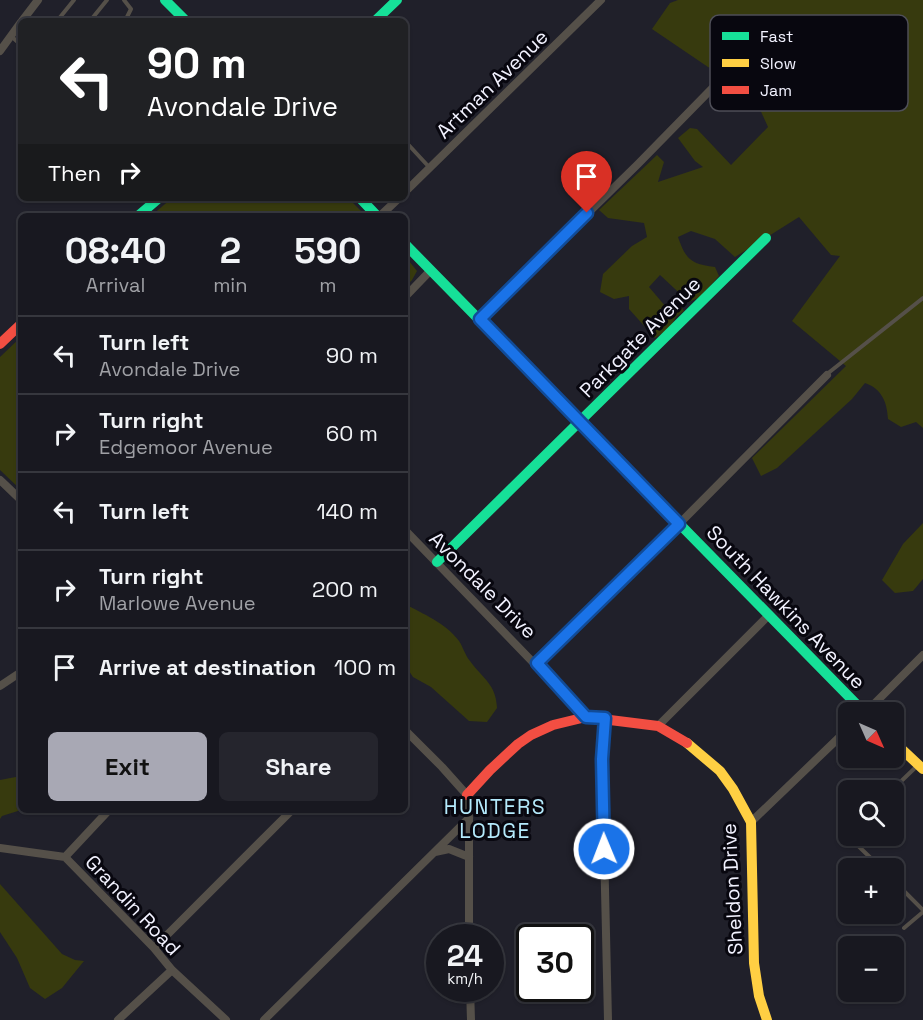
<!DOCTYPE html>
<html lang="en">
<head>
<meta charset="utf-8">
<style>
  :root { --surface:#181820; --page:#25252d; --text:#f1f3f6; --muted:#9fa0a5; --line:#36373e; --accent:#a8a8b4 }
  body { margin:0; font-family:"Space Grotesk",sans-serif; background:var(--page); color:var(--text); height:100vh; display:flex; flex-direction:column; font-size:22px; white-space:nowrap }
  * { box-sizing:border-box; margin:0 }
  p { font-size:20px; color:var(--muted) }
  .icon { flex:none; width:33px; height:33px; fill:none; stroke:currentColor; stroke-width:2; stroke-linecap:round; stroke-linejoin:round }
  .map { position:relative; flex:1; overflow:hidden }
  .panel { position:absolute; left:18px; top:213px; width:390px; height:600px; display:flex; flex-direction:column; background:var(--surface); border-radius:9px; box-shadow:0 2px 4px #0004,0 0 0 2px var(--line) }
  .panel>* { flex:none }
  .top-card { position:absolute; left:18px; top:18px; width:390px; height:183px; border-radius:9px; box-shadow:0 2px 4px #0004,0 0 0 2px var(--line); background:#202124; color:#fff; overflow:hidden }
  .needle { width:39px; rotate:135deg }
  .controls { position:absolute; left:838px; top:702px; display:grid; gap:12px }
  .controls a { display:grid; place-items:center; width:66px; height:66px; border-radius:9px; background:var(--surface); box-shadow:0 2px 4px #0004,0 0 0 2px var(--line); font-size:30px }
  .speed { position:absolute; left:426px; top:924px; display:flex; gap:12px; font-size:30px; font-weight:700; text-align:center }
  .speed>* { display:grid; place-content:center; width:78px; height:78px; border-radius:50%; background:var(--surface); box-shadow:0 2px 4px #0004,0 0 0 2px var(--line); line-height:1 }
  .speed small { font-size:15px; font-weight:400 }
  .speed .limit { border:3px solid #111; border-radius:9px; background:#fff; color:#111 }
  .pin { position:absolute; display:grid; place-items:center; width:51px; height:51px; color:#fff; margin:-62px -26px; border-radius:50% 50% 50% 0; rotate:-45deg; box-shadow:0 0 6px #0007 }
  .pin .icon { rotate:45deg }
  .me { position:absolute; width:66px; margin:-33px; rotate:359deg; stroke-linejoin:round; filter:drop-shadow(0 0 4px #0008) }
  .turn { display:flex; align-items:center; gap:21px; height:126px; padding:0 30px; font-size:27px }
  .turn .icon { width:78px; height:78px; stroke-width:2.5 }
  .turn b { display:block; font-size:42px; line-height:51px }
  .then { display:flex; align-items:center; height:57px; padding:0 30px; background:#0003; gap:12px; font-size:22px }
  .eta { display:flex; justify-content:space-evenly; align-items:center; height:102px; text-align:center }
  .eta b { font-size:36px; font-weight:700; line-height:42px }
  .action { display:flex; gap:12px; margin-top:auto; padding:12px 30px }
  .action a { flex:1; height:69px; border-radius:9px; background:var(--accent); color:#111; font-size:24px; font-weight:700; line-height:69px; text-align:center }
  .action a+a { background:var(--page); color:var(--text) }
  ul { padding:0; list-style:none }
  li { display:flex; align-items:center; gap:18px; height:78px; padding:0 30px; border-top:2px solid var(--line) }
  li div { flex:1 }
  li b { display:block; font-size:22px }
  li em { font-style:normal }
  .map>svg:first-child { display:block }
</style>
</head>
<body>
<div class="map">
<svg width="923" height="1020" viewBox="0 0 923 1020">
  <rect width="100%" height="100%" fill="#20202a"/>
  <path fill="#373a0e" d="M678,0H923V428L916,422L901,427L888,419C887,402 882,389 865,383L852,399L777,468L761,476L752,458L846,366L792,321L840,256L831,255L799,217L735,257L715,239L691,231L678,237C686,260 691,264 715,267L719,276L700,297L689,302L660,275L649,287L666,307L679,304L684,311L676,317L669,329L655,338L629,309V296L614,299L600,292L603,274L632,246L647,237L644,223L608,218L599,210L657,155L664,162L658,182L703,167L695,161L678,138L690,128L697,129L731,165L768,127L758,105L751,98L736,99L727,89L716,70L708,67L652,29L670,3Z
    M172,198H348L366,216H151Z
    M405,256L417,271L412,280L405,287Z
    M21,337V490L0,470V357Z
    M923,523V579L913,591L895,593L882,580L903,544Z
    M405,604C423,614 446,623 459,641C463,647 465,655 470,661C483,679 496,684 497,708L487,722L469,721L431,687L413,677L405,665Z
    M21,776V810L2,816L0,819V780Z
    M0,884L62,954L75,960L84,961L62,988L45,999L30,988L17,958L0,932Z"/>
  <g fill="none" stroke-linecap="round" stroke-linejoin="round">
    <path stroke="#555049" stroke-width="4" d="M124,0L131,9L125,21
      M57,21L74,0
      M90,21L107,0
      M11,36L21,45
      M405,141L429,167
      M827,374L923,298
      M892,790L917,766
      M849,834L848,836L881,868
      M894,881L923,910
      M904,928L923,912"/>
    <path stroke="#555049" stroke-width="8" d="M22,21L38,0
      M0,51L21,22
      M405,192L601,0
      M380,216L399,198
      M405,297L430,271
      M480,319L638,164L734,66
      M0,480L21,500
      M405,530L586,717
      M537,663L679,524L827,375
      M0,686L21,672
      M866,712L923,655
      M605,718L602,759L608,1020
      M658,726L769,615
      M405,730L442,767L467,795L469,818V938
      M751,822L849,728
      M0,848L65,857L154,948L172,970L226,1020
      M435,852L449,849L469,857
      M65,857L109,810
      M154,948L292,810
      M470,988L471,1020
      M118,1020L172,970
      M264,1020L469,818"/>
    <path stroke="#16e098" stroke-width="10" d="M165,0L186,21
      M375,21L397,0
      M360,198L377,216
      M138,216L159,198
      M405,244L864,712
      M437,562L766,238"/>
    <path stroke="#ffcf43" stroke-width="10" d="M894,742L923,769
      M687,743L720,771L733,789L751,822L754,963L759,996L767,1020"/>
    <path stroke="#f24e42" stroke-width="10" d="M0,344L21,324
      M467,795L490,770L518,744L531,735L553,725L586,717L658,726L687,743"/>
  </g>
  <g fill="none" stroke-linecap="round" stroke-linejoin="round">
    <defs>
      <path id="route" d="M587,213L480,319L679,524L537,663L586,717L605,718L602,759L604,849"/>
    </defs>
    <use href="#route" stroke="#114b97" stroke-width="15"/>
    <use href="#route" stroke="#1a73e8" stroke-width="10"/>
  </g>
  <g text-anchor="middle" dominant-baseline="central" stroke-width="6" stroke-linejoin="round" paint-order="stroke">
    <g font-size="20" fill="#f2f2ff" stroke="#08070f">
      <text transform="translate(492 84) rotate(-44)">Artman Avenue</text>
      <text transform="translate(640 337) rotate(-45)">Parkgate Avenue</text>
      <text transform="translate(483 585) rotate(45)">Avondale Drive</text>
      <text transform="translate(786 607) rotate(46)">South Hawkins Avenue</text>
      <text transform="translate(732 889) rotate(-93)">Sheldon Drive</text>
      <text transform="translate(133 905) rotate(47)">Grandin Road</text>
    </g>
    <g font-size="21" letter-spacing="1.5" fill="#b4eafc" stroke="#08070f">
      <text x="495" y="806">HUNTERS<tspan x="495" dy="24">LODGE</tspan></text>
    </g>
  </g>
  <rect x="710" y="15" width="198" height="96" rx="9" fill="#08070f" stroke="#4e4e57" stroke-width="1.5"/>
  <rect x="722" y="32" width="27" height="8" fill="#16e098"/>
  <rect x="722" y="59" width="27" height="8" fill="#ffcf43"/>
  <rect x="722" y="86" width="27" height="8" fill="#f24e42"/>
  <g font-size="16" fill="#f2f2ff">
    <text x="760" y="42">Fast</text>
    <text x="760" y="69">Slow</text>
    <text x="760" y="96">Jam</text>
  </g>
</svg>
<div class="controls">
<a><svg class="needle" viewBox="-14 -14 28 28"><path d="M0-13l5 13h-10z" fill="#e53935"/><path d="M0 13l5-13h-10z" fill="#9fa0a5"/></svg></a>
<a><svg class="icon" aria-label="search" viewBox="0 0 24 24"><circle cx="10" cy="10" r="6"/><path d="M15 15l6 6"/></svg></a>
<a>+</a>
<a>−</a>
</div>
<div class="speed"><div>24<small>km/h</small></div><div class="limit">30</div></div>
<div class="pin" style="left:587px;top:213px;background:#d93025"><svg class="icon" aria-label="arrive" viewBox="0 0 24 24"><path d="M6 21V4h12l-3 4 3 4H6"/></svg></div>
<svg class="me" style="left:604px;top:849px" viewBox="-20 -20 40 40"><circle r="17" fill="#1a73e8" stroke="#fff" stroke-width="3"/><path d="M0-11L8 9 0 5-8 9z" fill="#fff"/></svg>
<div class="top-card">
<div class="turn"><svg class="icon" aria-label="left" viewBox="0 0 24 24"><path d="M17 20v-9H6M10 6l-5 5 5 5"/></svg><div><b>90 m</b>Avondale Drive</div></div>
<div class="then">Then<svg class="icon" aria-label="right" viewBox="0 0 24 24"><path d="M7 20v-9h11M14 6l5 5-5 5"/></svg></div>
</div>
<section class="panel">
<div class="eta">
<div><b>08:40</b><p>Arrival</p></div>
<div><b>2</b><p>min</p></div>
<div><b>590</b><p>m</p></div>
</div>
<ul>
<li><svg class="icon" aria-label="left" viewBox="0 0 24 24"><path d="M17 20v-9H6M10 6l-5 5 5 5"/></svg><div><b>Turn left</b><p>Avondale Drive</p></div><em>90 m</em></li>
<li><svg class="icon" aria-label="right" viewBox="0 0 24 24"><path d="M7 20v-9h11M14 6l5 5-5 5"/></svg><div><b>Turn right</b><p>Edgemoor Avenue</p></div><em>60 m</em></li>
<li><svg class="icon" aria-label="left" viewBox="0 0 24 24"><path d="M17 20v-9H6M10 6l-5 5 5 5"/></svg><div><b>Turn left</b></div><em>140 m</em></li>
<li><svg class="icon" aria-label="right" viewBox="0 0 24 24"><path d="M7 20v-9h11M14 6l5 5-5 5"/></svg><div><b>Turn right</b><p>Marlowe Avenue</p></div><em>200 m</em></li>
<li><svg class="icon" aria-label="arrive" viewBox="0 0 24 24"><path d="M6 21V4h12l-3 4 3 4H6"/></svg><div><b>Arrive at destination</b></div><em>100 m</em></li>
</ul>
<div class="action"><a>Exit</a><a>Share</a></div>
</section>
</div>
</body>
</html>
